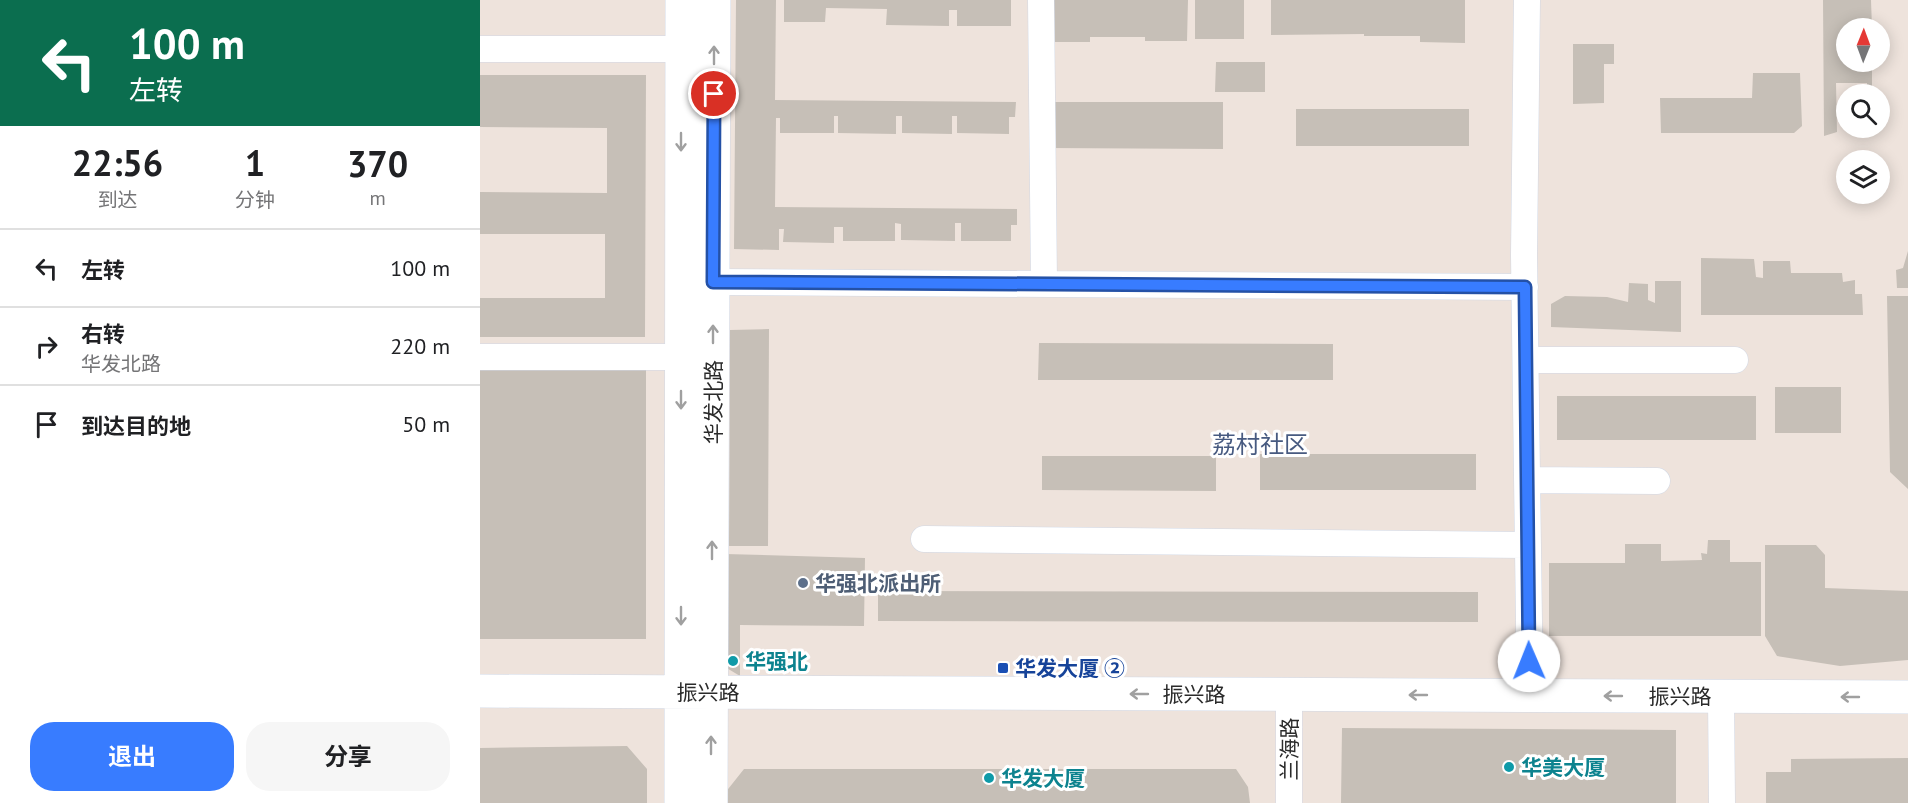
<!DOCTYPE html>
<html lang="zh">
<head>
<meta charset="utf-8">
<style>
  :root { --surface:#fff; --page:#f6f6f6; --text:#202124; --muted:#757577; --line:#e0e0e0; --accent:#387cff }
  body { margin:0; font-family:"PT Sans","Noto Sans SC",sans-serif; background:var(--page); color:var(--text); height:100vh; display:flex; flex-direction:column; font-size:22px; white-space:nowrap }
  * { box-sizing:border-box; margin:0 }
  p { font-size:20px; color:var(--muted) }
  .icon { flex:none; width:33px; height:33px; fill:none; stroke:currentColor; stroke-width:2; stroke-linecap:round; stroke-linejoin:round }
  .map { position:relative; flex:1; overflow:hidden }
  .sheet { display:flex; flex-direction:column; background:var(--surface); width:480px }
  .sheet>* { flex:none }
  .top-card { background:#0b6e4f; color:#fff; overflow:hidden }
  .needle { width:39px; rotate:1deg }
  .tools { position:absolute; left:1356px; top:18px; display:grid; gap:12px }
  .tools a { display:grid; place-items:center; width:54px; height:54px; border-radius:50%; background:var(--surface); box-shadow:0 3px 15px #0003; font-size:30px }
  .pin { position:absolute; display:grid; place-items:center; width:51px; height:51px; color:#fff; margin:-26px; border:3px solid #fff; border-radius:50%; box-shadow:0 2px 6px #0007 }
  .me { position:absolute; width:66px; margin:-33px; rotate:359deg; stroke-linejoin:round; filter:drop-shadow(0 0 4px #0008) }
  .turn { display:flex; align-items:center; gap:21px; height:126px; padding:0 30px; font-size:27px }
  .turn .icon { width:78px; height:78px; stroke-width:2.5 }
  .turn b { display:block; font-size:42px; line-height:51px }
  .eta { display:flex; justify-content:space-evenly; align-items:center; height:102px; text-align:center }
  .eta b { font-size:36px; font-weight:700; line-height:42px }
  .primary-button { display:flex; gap:12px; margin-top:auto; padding:12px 30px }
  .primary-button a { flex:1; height:69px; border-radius:24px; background:var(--accent); color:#fff; font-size:24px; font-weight:700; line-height:69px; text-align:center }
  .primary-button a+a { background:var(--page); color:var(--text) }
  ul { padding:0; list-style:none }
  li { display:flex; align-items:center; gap:18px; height:78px; padding:0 30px; border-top:2px solid var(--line) }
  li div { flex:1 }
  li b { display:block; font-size:22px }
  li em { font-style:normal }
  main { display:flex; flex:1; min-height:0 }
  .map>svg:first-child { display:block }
</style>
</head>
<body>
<main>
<section class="sheet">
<div class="top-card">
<div class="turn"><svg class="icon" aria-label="left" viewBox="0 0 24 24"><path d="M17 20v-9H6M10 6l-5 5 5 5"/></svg><div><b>100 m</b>左转</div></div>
</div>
<div class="eta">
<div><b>22:56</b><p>到达</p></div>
<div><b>1</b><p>分钟</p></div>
<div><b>370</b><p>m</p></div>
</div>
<ul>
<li><svg class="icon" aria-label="left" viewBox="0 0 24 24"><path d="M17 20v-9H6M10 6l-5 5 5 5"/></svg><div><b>左转</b></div><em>100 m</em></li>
<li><svg class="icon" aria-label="right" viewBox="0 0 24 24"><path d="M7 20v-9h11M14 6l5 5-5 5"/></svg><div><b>右转</b><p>华发北路</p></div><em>220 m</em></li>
<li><svg class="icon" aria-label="arrive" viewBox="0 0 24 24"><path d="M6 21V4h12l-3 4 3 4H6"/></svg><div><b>到达目的地</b></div><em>50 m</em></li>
</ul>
<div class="primary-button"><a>退出</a><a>分享</a></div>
</section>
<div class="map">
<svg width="1428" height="803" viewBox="0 0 1428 803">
  <rect width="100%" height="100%" fill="#eee3dc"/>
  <path fill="#c6bfb7" d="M256,0H296L295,100L536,102L535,117H529V134L477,133V116H472V134L422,133V116H416V134L358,133V116H354V133H300V118H296L295,207L537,209V225H531V241H481V223H475V241L421,240V224L415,223V241H363V227H354V243L303,242L304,229H299V250L254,249Z
    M304,0H531V26H477V10H469V26L406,25L407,9L346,8L345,22H304Z
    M567,0H708L707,41H665V37H610V42H566Z
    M715,0H764V39H715Z
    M791,0H985V43L940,42V36H884V34L791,35Z
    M1343,0H1391L1392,28H1366V62H1392V94H1387V83H1356L1357,132L1344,136Z
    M1093,44H1134V64H1124V103L1093,104Z
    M736,62H785V92H735Z
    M1273,73H1320L1322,126L1314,133H1181L1180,98H1272Z
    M0,75H166L165,337H0V298H125V234H0V192L127,193V128L0,127Z
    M567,102H743V149L567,148Z
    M816,109H989V146H816Z
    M1428,251V288H1417L1416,270L1423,268Z
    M1221,258L1274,259L1276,277L1283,278V261H1310L1311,273H1362L1363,282L1375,280V294H1382L1383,315H1221Z
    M1175,281H1201V332L1071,327V304L1085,296L1127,297L1148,302L1149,283L1168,284V300L1175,303Z
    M1407,296H1428V489L1410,472Z
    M289,329L288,546H249L250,330Z
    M559,343L853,344V380H558Z
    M0,361L166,364V639H0Z
    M1295,387H1361V433H1295Z
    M1077,396H1276V440H1077Z
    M780,454H996V490H780Z
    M562,456H736V491L562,490Z
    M1228,540H1250V562H1281V636H1069V563H1145V544H1181V561L1222,560L1221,553L1227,554Z
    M1285,545H1336L1345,555V588L1428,591V660L1360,666L1297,656L1285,636Z
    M245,554L385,558L384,626L260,625V676L245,667Z
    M398,591L998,592V622L398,621Z
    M862,728L1196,730V803H861Z
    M147,746L167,769V803H0V748Z
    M1428,758V803H1286V772H1311V759Z
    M264,769H756L768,787L770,803H237Z"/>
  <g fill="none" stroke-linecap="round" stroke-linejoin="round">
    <defs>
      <path id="street" d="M561,0L564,284
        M1047,0L1044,255L1050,696
        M0,49H202
        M233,282L1045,287
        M0,357H201
        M1046,360H1255
        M1047,480L1177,481
        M444,539L1048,545
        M809,695V803
        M1241,697L1242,803"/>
      <path id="secondary" d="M0,691L1428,697
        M201,803L202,0
        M231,803L234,0"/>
    </defs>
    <use href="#street" stroke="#d1d8e5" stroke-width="27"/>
    <use href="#secondary" stroke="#d1d8e5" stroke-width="34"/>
    <use href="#street" stroke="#fff" stroke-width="26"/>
    <use href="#secondary" stroke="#fff" stroke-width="33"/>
  </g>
  <defs><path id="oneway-shaft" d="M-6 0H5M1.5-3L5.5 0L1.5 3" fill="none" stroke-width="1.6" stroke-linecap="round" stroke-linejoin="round" transform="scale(1.5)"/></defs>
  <g stroke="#a0a0a0">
    <use href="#oneway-shaft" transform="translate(234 55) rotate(-90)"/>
    <use href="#oneway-shaft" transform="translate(201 142) rotate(90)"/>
    <use href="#oneway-shaft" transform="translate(233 334) rotate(-90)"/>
    <use href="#oneway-shaft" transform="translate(201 400) rotate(90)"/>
    <use href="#oneway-shaft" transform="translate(232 550) rotate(-90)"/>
    <use href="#oneway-shaft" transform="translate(201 616) rotate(90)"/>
    <use href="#oneway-shaft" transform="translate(659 694) rotate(-180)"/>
    <use href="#oneway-shaft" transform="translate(938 695) rotate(-180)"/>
    <use href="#oneway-shaft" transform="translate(1133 696) rotate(-180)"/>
    <use href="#oneway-shaft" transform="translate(1370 697) rotate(-180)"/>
    <use href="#oneway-shaft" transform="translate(231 745) rotate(-90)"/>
  </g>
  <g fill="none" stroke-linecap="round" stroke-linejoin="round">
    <defs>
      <path id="route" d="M234,94L233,282L1045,287L1049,661"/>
    </defs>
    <use href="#route" stroke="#2451a6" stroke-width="15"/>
    <use href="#route" stroke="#387cff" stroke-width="10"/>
  </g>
  <circle fill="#5c6f8a" stroke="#fff" stroke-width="2" cx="323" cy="583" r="6"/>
  <g fill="#0f9aa8" stroke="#fff" stroke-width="2">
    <circle cx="253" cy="661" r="6"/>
    <circle cx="1029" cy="767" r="6"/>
    <circle cx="509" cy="778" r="6"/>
  </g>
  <rect fill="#1a4fb4" stroke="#fff" stroke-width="2" x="517" y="662" width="12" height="12" rx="3"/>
  <g text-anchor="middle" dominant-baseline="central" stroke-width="6" stroke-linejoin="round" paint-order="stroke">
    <g font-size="21" fill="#2b2b2b" stroke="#fff">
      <text transform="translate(233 402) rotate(-90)">华发北路</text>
      <text x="228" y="692">振兴路</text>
      <text x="714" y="694">振兴路</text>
      <text x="1200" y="696">振兴路</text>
      <text transform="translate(809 749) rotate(-90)">兰海路</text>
    </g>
    <g font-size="21" font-weight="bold" fill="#4e5e75" stroke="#fff" text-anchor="start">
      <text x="335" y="583">华强北派出所</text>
    </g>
    <g font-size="21" font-weight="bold" fill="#0d838f" stroke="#fff" text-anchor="start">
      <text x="265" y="661">华强北</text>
      <text x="1041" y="767">华美大厦</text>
      <text x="521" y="778">华发大厦</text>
    </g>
    <g font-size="21" font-weight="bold" fill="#164399" stroke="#fff" text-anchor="start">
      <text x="535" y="668">华发大厦 ②</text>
    </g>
    <g font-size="24" fill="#475a80" stroke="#fff">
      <text x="780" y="444">荔村社区</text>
    </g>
  </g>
</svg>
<div class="tools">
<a><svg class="needle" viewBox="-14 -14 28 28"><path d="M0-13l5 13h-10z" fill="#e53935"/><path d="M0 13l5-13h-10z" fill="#757577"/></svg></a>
<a><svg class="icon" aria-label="search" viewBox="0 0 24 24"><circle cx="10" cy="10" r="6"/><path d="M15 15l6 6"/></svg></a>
<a><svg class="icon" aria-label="layers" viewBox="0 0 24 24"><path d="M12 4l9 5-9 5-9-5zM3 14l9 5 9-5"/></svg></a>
</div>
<div class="pin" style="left:234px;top:94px;background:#d93025"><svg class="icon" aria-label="arrive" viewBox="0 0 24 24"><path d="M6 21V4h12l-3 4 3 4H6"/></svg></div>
<svg class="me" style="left:1049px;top:661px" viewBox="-20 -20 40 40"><circle r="19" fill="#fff"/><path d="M0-13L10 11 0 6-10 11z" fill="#387cff"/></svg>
</div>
</main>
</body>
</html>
